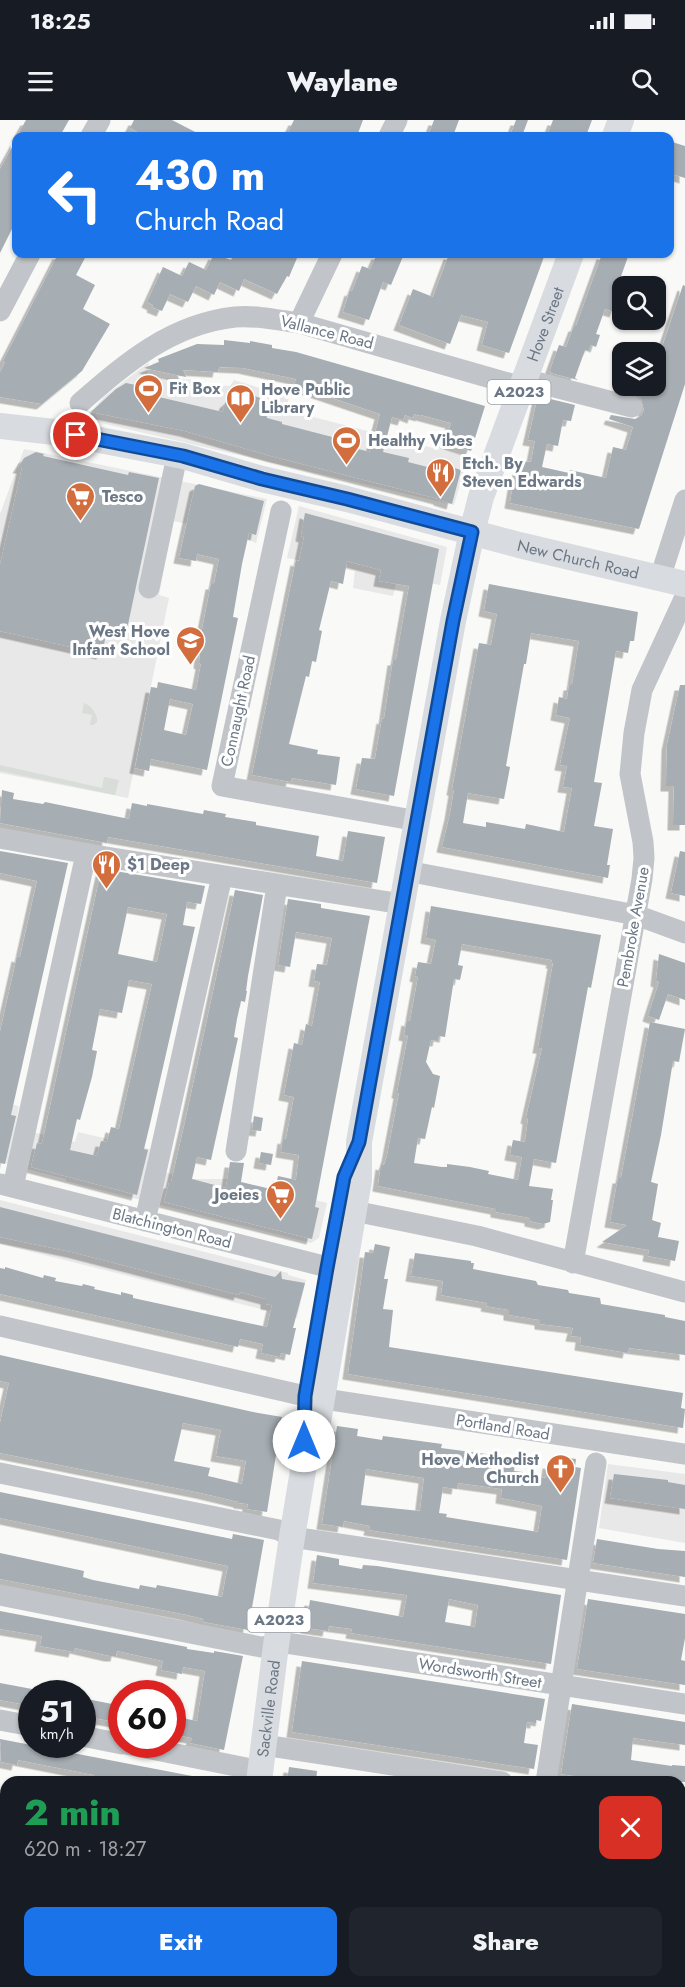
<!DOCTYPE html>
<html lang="en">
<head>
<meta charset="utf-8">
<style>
  :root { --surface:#171b24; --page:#20242c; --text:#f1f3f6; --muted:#9ea1a6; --accent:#1a73e8 }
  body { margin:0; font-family:Jost,sans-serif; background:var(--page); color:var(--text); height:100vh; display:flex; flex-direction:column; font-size:22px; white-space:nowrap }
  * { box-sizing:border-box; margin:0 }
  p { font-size:20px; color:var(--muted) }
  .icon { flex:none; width:33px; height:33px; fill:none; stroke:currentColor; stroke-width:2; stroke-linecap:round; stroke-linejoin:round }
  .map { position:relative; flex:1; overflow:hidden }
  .panel { position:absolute; left:0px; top:1656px; width:686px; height:212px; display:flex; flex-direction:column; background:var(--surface); border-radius:18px 18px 0 0; box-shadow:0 2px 4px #0004 }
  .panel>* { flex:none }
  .guide { position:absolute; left:12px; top:12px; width:662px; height:126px; border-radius:12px; box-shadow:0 2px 4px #0004; background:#1a73e8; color:#fff; overflow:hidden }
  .tools { position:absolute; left:612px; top:156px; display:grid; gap:12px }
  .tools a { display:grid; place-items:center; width:54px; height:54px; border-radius:12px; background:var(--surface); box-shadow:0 2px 4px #0004; font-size:30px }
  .speed { position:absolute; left:18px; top:1560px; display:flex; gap:12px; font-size:30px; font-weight:700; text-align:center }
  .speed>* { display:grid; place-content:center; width:78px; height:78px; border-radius:50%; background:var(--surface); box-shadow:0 2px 4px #0004; line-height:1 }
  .speed small { font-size:15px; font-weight:400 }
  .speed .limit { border:9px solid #d22; background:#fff; color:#111 }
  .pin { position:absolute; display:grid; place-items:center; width:51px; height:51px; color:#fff; margin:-26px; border:3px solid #fff; border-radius:50%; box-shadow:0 2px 6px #0007 }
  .me { position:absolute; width:66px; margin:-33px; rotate:0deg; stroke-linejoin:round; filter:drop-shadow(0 0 4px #0008) }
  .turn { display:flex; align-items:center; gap:21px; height:126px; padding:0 24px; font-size:27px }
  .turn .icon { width:78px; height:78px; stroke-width:2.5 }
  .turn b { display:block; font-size:42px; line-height:51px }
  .round { display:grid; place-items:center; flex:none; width:63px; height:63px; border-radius:12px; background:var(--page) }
  .summary { display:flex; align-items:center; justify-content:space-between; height:102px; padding:0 24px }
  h1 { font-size:36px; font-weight:800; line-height:45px; color:#1e9e55 }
  .button { display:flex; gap:12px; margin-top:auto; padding:12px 24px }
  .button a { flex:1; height:69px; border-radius:12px; background:var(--accent); color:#fff; font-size:24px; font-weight:800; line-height:69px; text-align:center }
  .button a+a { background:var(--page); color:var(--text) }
  .status { display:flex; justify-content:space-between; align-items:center; height:42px; padding:0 30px; background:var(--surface); direction:ltr }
  .status svg { height:16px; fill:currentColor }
  header { display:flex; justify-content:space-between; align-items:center; height:78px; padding:0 24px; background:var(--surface); font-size:27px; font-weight:800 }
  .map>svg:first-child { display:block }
</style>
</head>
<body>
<div class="status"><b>18:25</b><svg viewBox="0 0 49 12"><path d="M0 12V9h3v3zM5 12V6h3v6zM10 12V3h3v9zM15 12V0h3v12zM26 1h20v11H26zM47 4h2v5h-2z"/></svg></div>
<header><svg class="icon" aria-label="menu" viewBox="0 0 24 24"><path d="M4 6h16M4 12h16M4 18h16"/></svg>Waylane<svg class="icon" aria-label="search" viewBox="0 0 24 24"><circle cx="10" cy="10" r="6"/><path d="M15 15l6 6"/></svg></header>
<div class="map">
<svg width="685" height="1867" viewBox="0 0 685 1867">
  <defs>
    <filter id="shadow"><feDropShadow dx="-5.5" dy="5.5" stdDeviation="0" flood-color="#0004"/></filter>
  </defs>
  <rect width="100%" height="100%" fill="#f9f9f7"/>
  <path fill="#e7e8e7" d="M149,242L147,255L163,258L196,260L203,264L230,266L234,260L289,277L286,290L468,337L454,385L84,299L105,276Z
    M24,329L267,379L256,423L235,414L173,401L159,475L169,478L128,678L0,653V394Z
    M299,386L447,427L440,465L397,457L393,476L353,468L355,451L287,438Z
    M0,982L19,986L15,1008L75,1022L78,1012L150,1029L146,1048L193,1059H227L327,1083L319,1118L311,1123L66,1061V1059L0,1042Z
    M0,1080L288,1153V1155L306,1160L297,1198L0,1124Z
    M608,1344L685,1354V1423L599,1408Z"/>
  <path fill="#d8ddd7" d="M84,583C91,585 98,595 97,602L93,605H90L92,595L82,593Z
    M0,645L102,668L104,657L119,660L115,675L0,651Z
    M0,1736L6,1737V1765L0,1764Z"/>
  <path fill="#a6adb3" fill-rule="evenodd" filter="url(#shadow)" d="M26,0H69L60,16H17Z
    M134,0H172L203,16H145L130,8Z
    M294,0H363L357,16H286Z
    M434,0H459L453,16H428Z
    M516,0H528L522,16H510Z
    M553,0H592L586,16H547Z
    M16,20V101L0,133V49Z
    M669,21L685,26V58L669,53Z
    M58,134H87L76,155L95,165L83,189L110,204L82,251L42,284L0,277V252L5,242L3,241Z
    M214,134L231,140L234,134H288L297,138L289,157L287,156L277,174L244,159L239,171L220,162L214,175L196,166L188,182L170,174L162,191L152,187L153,185L147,182L163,147L182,156L189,142L206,150Z
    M377,134H404L391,165L383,162L369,200L343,192L350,170L352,171L362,146L370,149Z
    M449,134H545L509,233L482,225L488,202L461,195L450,224L399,205L413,169L433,177Z
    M602,134H629L616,170V171L622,173L615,192L605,189L596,214L600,215L596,227L591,225L588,231L585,230L575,258L578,260L551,253L550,250L559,225L566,227L574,206H576Z
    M683,165L685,166V264L639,409L510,383L513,365L521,341L531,342L535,321L528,320L538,276L575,285L571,301L563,300L558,326L547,324L542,347L569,353L570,350L606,358L613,327L626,330L633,307L609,299L611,295L635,299L641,296L644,290L641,278L619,271L621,266H656V254L659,243L657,242Z
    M224,220L250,223V221L272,225V228L296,232L485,286L471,331L445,323L451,303L421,295V296L414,294L413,298L405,295L403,300L392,297L383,332L409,338L408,342L447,352L448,346L461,350L452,384L439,380V379L271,336L185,311L91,292L116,269L126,263L160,270L159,277L223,292L225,283L231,278L246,273L260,278L264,284L267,298L282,302V304L340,319L339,324L370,332L380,294L294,265L296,259L243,248L219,247L218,252L183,250L186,257L144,248L159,242L158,239L197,224L224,225Z
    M36,332L44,334L43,336L128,355L129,352L159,358L126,514L107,510L102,534L0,511V445L22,348H18L24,338Z
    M199,364L264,381L256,415L249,413L242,444L233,497L238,498L207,650L151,639L149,651L135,648L151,567L157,568L158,562L196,570L201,544L199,543L200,535H197L211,464H214L219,439L197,434L196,441L179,438L195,366ZM170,579L193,584L186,615L164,610Z
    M305,393L439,429L394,676L356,669L362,638L375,639L382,598L384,599L393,540H396L409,466L379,461L381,450L347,441L343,464L331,461L319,510L322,511L316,542L312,541L309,557L306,556L289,624L318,630L317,634L340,637L336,665L292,658L291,662L252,655L296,440L299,441L304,417L301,416Z
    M489,464L638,492L634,521H630L628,533L616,531L594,662L602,663L594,706L613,709L607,745H610L608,758L442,727L450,694L454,670H452L479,523L491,525L497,494L484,491ZM531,513L579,521L572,565H569L567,579L559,577L556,595L570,598L560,645L567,646L563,667L572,668L564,712L526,704L525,709L486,702V707L463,703L468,673L504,679L510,647L506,646L524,544H526Z
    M680,565H685V705H673L674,666H666L667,625Z
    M2,670L14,673L13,679L43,684L45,682L129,699L132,683L147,686V684L203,694L204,690L226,694L225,697L256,702V705L319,716L316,736L343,741L348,711L385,717L377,763L108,717L107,723L0,703Z
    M0,731L68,743L11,995L16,996L5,1044L0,1043V912L17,836L20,837L37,761L0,753Z
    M680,731L685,732V776L671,773Z
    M103,749L205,766L201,784L187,782L183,805L195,807L150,1004L144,1029L148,1030L137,1075L31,1047L37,1023L42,1024L101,751ZM128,787L167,794L157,842L118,834ZM129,860L152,864L119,1009L111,1007L107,1022L101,1021L97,1036L70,1030L77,999L80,1000L92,957L97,931L92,930L100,889L122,893Z
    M235,770L263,775L248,856L246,871H247L245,882L241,881L237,899L234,917L238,918L211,1040L197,1037L192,1059L226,1068L230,1042L244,1043L241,1062L275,1070L278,1056L296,1060L299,1035L281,1032L283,1018L286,1019L294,977L284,975L294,923L302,925L306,904L312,906L320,862L314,861L317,844L327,845L332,818L296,812L290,847L278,845L288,779L321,784V788L370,796L315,1087L319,1088L312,1119L164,1082L169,1063H171L185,1002Z
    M431,786L601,815L591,868L588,867L556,1043L534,1039L529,1066L553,1069L551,1080H553L550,1102L543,1104L530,1101V1098L496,1092V1089L378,1066L381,1044L384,1045L387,1036L399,973H397L408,916L404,915L407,900L410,901L418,857L415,856L418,842L431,844L436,820L426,818ZM462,824L552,840L551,843H553L538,928H542L526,998L528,999L525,1022L513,1020L510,1035L522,1037L518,1060L488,1054L489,1051L470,1047L447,1044V1047H442L414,1043L418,1018L425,1019L432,987L434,988L440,956L433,954L426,942L431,920L438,921L439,916L445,917L454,859L460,860L463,846L458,845Z
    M659,834L685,843V880L668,874L659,900L648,896L659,862L656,861Z
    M650,902L685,909L679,942L673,941L661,1015L651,1062L658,1064L652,1100L661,1103L658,1117L679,1121L675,1141L648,1136L649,1130L602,1122L627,1105L610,1102L618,1058H621Z
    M254,996L263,998L261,1011L252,1010Z
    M261,1032L273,1034L271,1045L259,1043Z
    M0,1087L275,1157L281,1151L282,1159L305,1163L293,1208H296L290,1235L281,1233L280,1237L261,1233L263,1224L240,1219L238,1227L0,1174V1148L5,1149V1147L43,1158L44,1155L56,1158L55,1161L82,1166L83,1164L95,1167L94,1169L121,1175V1172L133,1175V1178L267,1207L272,1185L266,1184V1179L240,1172L239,1175L72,1132L0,1117Z
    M375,1124L390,1127L384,1159H388L383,1189L393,1190L389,1227L683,1273L681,1288L685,1289L683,1308L348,1254L365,1132L373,1133Z
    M415,1133L471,1141V1143H474L473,1149L536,1161L538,1165L568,1170L569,1173L600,1178L601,1184L665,1195V1197L685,1201V1235L629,1228L628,1233L580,1225L581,1217L571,1216L573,1208L540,1204V1200L509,1195V1190L486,1186L487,1183L441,1175L443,1161L411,1156Z
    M0,1235L253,1292L282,1297L267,1392L247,1389L248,1384L239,1383V1382L201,1373L0,1333V1303L9,1263L0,1261ZM183,1303L221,1310L216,1336L246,1341L242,1364L208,1356L210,1348L174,1341Z
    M337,1306L358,1309L357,1316L382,1320L383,1316L442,1324L441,1328L516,1338L514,1351L523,1352V1355L546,1358L548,1343L555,1344L556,1336L576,1339L575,1347L581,1348L567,1440L369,1410L370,1406L344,1401L343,1407L322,1404ZM366,1349L424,1358L420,1391L361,1385ZM458,1363L502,1369L501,1378L542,1386L538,1412L446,1397L447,1394L439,1393L443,1367L457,1369Z
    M614,1354L668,1360V1362L685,1365V1389L610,1378Z
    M0,1372L232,1419L233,1414L264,1420L248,1510L204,1502V1499L183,1494L0,1459V1433L84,1451L83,1457L93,1460L139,1469L140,1465L156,1468L157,1465L222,1477L228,1446L0,1398Z
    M597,1419L658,1429L685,1431V1457L593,1443Z
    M317,1435L339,1439V1445L362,1449L363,1445L377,1446L561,1475L551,1544L351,1513L352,1509L329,1506L328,1511L306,1508L310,1480L403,1497L407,1475L313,1463ZM449,1479L478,1485L475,1507L445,1502Z
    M588,1479L685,1494V1518L681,1540L685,1541V1565L577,1549Z
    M0,1491L177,1525L187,1527V1529L214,1533V1531L243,1536L224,1630L190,1623L192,1618L172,1614V1596L197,1601L205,1551L183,1547L182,1554L161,1550L163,1541L117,1531L116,1536H110L75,1528L74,1532L40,1526L42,1516L0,1509Z
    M302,1541L545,1579L541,1601L536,1600V1603L527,1602L524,1623L538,1625L534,1649L292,1612Z
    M0,1563L32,1569V1586L0,1580Z
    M82,1578L122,1586V1603L82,1596Z
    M572,1584L685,1602V1625L633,1618L631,1640L672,1646V1645L685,1646V1662H614L561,1654Z
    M0,1619L192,1656L191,1662H131L110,1658L109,1662H92L94,1655L18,1640L17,1645L1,1642Z
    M289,1647L317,1651L316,1662H287Z"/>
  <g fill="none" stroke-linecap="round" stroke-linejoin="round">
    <path stroke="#c1c4c8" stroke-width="21" d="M91,16L100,0
      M389,16L397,0
      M0,191L30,134
      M299,203L332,134
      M524,259L632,287
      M80,283C126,243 171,204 235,197C256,195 278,200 299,203L522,267
      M281,391L222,666L418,701
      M660,458L685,380
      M149,468L177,336
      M0,718L106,737L402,784
      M407,751L636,795L685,813
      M236,1031L277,765
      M0,1064L343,1151
      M13,1067L86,734
      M354,1091L477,1116L685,1172
      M145,1101L222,756
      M573,1143L642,759L644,738L643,722L630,654L634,613L642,570L685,477
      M0,1206L305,1276L685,1334
      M0,1353L279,1410L292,1417L685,1476
      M0,1475L261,1527L286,1523L685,1584
      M0,1600L32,1606
      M82,1616L122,1624
      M126,1624L261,1651
      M264,1625L502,1662
      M546,1662L596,1343
      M680,1690L685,1691
      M0,1722L6,1724
      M680,1797H685
      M0,1843L6,1844
      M330,1862L331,1867
      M411,1862L447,1867
      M69,1867V1862
      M516,1867L517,1862"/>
    <g stroke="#d8dbdf" stroke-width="26">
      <path d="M615,16L621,0"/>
      <path id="s1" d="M0,306L63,313L183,336L262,359L347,379L519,425L685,464"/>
      <path id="s2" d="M259,1662L276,1525L292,1417L305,1339L317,1308L359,1060V1022L453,501L472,412L481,377L571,134"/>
      <path d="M257,1862L258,1867"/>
    </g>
  </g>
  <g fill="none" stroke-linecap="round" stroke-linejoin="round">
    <defs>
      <path id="route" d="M76,315L183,336L262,359L347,379L472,412L453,501L359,1022L344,1057L327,1148L305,1276L304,1321"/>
    </defs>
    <use href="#route" stroke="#114b97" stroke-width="15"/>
    <use href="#route" stroke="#1a73e8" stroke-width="10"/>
  </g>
  <defs>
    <symbol id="stadium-pin" viewBox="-11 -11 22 30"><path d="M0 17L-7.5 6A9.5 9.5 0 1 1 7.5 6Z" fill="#d26e3e" stroke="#fff"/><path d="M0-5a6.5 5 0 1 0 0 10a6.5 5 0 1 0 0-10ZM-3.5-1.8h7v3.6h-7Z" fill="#fff"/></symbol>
    <symbol id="library-pin" viewBox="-11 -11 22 30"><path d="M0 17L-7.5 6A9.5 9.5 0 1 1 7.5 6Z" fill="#d26e3e" stroke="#fff"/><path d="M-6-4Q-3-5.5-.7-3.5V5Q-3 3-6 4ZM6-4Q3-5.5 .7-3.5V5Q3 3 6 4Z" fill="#fff"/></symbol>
    <symbol id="restaurant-pin" viewBox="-11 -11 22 30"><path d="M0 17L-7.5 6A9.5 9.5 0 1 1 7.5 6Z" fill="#d26e3e" stroke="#fff"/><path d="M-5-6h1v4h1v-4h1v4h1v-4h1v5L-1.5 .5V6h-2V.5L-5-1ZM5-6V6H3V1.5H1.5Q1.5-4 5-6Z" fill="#fff"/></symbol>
    <symbol id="supermarket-pin" viewBox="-11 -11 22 30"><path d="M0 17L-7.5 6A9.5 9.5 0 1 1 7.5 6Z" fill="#d26e3e" stroke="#fff"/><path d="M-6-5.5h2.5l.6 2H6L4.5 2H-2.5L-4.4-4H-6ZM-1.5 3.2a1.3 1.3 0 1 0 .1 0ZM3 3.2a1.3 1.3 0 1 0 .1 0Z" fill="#fff"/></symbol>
    <symbol id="school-pin" viewBox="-11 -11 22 30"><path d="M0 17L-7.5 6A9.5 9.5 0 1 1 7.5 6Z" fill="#d26e3e" stroke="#fff"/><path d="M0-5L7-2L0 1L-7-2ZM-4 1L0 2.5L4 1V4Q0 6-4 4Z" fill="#fff"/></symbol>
    <symbol id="church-pin" viewBox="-11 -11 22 30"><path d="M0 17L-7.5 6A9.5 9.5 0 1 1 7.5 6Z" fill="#d26e3e" stroke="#fff"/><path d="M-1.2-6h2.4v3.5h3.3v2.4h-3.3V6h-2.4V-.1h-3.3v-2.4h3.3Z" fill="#fff"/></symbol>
  </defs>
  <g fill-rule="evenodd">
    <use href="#stadium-pin" x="132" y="252" width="33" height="45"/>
    <use href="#library-pin" x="224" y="262" width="33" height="45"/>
    <use href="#stadium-pin" x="330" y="304" width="33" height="45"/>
    <use href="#restaurant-pin" x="424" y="336" width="33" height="45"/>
    <use href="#supermarket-pin" x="64" y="360" width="33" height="45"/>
    <use href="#school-pin" x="174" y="504" width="33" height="45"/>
    <use href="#restaurant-pin" x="90" y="728" width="33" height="45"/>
    <use href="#supermarket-pin" x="264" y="1058" width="33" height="45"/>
    <use href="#church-pin" x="544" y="1332" width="33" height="45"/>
  </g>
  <g text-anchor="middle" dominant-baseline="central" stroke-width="6" stroke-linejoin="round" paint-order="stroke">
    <g fill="#fff" stroke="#97a0aa" stroke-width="1.5">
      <rect x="487.5" y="260" width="63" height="24" rx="4.5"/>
      <rect x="247.5" y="1488" width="63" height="24" rx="4.5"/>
    </g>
    <g font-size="15" font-weight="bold" fill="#6b7785">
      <text x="519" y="272">A2023</text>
      <text x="279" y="1500">A2023</text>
    </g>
    <g font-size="16" fill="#6b7785" stroke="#fff">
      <text stroke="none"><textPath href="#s2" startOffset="1490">Hove Street</textPath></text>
      <text transform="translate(327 212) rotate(14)">Vallance Road</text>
      <text stroke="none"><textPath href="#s1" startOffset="594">New Church Road</textPath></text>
      <text transform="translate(238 591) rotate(-78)">Connaught Road</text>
      <text transform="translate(633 807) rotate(-80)">Pembroke Avenue</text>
      <text transform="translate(172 1108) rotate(14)">Blatchington Road</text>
      <text transform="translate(503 1307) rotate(9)">Portland Road</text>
      <text transform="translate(480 1553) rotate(9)">Wordsworth Street</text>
      <text stroke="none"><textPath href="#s2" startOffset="74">Sackville Road</textPath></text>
    </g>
    <g font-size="16" font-weight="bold" fill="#6b7785" stroke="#fff" text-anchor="start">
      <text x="169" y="268">Fit Box</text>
      <text x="261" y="269">Hove Public<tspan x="261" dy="18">Library</tspan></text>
      <text x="368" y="320">Healthy Vibes</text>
      <text x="462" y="343">Etch. By<tspan x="462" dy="18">Steven Edwards</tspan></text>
      <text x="102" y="376">Tesco</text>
      <text x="170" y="511" text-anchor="end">West Hove<tspan x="170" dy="18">Infant School</tspan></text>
      <text x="127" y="744">$1 Deep</text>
      <text x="259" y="1074" text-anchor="end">Joeies</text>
      <text x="539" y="1339" text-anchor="end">Hove Methodist<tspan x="539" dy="18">Church</tspan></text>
    </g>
  </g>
</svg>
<div class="tools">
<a><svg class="icon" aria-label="search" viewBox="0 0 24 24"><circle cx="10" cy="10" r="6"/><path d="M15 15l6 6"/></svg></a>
<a><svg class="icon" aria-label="layers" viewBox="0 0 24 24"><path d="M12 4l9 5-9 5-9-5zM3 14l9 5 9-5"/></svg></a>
</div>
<div class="speed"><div>51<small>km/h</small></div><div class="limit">60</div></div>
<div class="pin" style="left:76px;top:315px;background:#d93025"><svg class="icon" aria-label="arrive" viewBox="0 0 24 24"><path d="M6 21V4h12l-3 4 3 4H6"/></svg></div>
<svg class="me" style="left:304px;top:1321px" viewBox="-20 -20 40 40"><circle r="19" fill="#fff"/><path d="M0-13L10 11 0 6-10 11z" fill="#1a73e8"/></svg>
<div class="guide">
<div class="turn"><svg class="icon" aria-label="left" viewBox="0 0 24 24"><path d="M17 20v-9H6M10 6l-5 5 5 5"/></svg><div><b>430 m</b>Church Road</div></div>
</div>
<section class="panel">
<div class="summary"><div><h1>2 min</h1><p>620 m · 18:27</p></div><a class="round" style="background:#d93025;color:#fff"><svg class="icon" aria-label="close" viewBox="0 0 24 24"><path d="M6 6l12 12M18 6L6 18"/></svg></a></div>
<div class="button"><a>Exit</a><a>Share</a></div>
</section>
</div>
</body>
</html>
